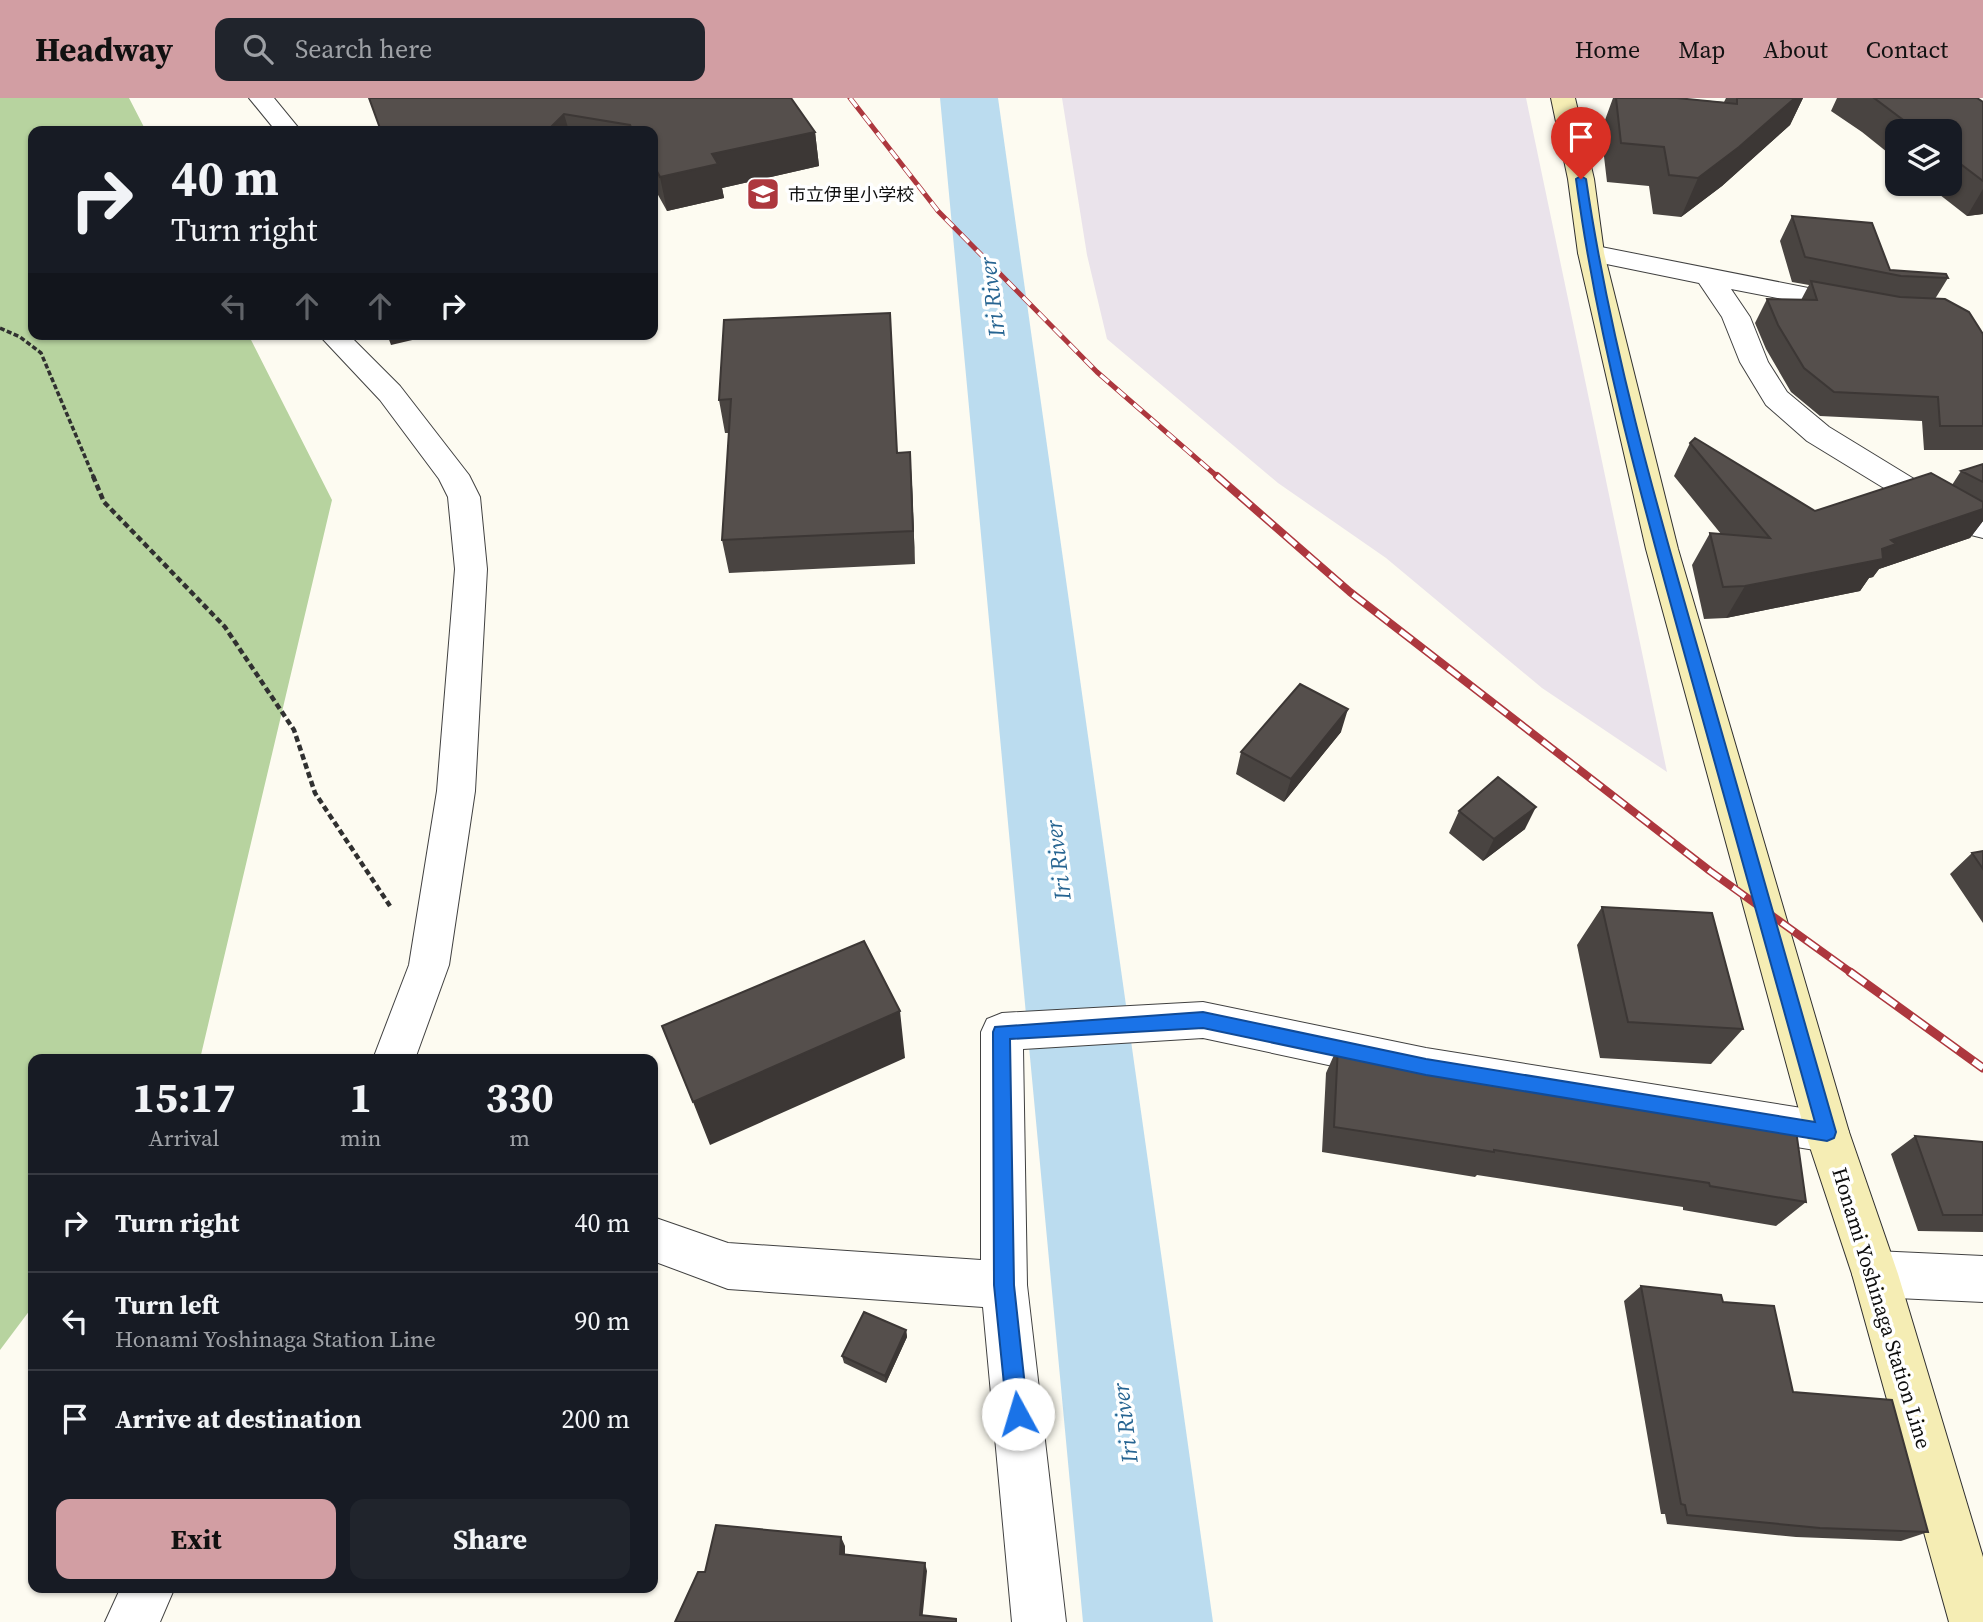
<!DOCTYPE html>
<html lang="en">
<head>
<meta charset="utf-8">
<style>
  :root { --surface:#171b24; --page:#20242c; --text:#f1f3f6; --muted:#9ea1a6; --line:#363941; --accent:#d29ea3 }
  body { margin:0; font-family:"Source Serif 4","Noto Sans JP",serif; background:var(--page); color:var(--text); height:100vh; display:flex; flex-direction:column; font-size:26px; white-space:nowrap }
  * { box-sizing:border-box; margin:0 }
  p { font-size:23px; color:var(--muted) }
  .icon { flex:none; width:38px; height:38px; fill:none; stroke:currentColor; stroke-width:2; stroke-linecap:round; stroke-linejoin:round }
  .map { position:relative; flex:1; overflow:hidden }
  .side { position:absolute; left:28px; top:956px; width:630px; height:539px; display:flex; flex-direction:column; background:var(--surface); border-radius:14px; box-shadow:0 2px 5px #0004 }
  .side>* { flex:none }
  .hud { position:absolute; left:28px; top:28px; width:630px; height:214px; border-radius:14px; box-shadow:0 2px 5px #0004; background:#171b24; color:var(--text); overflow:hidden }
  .tools { position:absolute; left:1885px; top:21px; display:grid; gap:14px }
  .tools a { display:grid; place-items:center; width:77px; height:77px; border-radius:14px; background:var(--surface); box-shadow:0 2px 5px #0004; font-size:35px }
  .pin { position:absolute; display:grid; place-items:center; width:60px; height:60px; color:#fff; margin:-72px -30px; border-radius:50% 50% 50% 0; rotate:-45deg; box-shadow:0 0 7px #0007 }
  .pin .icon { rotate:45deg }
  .me { position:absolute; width:77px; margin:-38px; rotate:354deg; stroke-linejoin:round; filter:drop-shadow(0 0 5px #0008) }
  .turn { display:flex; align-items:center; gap:24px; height:147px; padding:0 28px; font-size:32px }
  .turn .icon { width:91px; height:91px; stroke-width:2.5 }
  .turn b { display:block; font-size:49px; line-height:60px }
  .lanes { display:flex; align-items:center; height:66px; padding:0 28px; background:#0003; justify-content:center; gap:35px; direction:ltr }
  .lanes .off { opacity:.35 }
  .eta { display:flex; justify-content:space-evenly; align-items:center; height:119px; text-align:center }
  .eta b { font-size:42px; font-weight:700; line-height:49px }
  .action { display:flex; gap:14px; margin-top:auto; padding:14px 28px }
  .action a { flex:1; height:80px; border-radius:14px; background:var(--accent); color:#111; font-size:28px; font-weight:700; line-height:80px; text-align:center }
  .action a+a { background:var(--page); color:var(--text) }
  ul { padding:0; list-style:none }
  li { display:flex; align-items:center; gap:21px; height:98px; padding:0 28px; border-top:2px solid var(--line) }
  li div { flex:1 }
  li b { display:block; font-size:26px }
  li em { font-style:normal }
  header { display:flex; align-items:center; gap:42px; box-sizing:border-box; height:98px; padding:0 35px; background:var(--accent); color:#111 }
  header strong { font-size:33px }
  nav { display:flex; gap:38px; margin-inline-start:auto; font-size:24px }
  .search { width:490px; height:63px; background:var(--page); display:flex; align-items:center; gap:18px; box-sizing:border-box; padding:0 24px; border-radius:14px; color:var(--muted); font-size:26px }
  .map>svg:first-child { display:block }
</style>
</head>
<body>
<header>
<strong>Headway</strong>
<div class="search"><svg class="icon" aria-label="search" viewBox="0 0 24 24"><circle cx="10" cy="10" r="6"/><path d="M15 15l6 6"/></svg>Search here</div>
<nav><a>Home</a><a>Map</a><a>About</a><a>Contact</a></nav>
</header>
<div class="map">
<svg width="1983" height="1524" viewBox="0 0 1983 1524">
  <rect width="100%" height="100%" fill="#fdfbf1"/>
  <path fill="#eae3eb" d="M1062,0H1526L1667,674L1542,590L1386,460L1278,385L1107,241L1087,157Z"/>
  <path fill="#b7d39f" d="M0,0H129L146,33H33V236H248L332,402L200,961H33V1208L0,1252Z"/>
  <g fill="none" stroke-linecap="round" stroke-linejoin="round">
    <path fill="#bbdcef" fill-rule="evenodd" d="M940,0H998L1213,1524H1083Z"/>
    <defs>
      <path id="street" d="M249,0H274L301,33H276Z
        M1591,147L1864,201L1868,207L1864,213L1854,215L1731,191L1750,219L1768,264L1787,294L1829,329L1937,395L1983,418V440L1959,434L1915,409L1807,343L1766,307L1740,264L1722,219L1699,185L1582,161L1578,155L1582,149Z
        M318,236H348L400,288L469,377L480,399L487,471L475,693L449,867L415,961H373L409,867L437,693L455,471L448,399L439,381L380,302Z
        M1203,904L1426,950L1827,1014L1842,1020L1849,1034L1842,1048L1827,1054L1426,988L1203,940L1023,951L1027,1187L1066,1524H1012L983,1209L728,1191L653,1163V1119L728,1145L981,1162V934L987,921L1002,915Z
        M1875,1153L1983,1158V1204L1875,1199L1859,1192L1852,1176L1859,1160Z
        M121,1489H175L160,1524H105Z"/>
      <path id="secondary" d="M1551,0H1575L1594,81L1604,155L1678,451L1849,1034L1898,1176L1983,1459V1524H1949L1852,1176L1805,1034L1646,451L1578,155L1568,81Z"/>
    </defs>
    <use href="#street" stroke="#414141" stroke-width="2"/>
    <use href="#secondary" stroke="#303030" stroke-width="2"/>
    <path stroke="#303030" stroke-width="3.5" stroke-dasharray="5 2.5" stroke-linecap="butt" d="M0,230L20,239L41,255L94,380"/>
    <path stroke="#303030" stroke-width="4.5" stroke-dasharray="6 3.5" stroke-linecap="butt" d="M93,378L104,404L225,529L294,632L315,695L390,808"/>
    <use href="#street" fill="#fff" fill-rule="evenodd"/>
    <use href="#secondary" fill="#f5edb4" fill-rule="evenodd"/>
    <defs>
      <path id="rail-far2" d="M850,0L938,113L1097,274L1219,380"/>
      <path id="rail-far1" d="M1217,378L1350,494L1710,773L1853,876"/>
      <path id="rail" d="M1850,874L1983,970"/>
    </defs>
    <use href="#rail-far2" stroke="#ad373e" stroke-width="5"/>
    <use href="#rail-far1" stroke="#ad373e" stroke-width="8"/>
    <use href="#rail" stroke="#ad373e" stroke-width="9"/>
    <use href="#rail-far2" stroke="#fff" stroke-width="3.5" stroke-dasharray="11" stroke-linecap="butt"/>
    <use href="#rail-far1" stroke="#fff" stroke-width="5" stroke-dasharray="15" stroke-linecap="butt"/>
    <use href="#rail" stroke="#fff" stroke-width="6" stroke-dasharray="19" stroke-linecap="butt"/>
  </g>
  <path fill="#494441" d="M369,0L815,34L819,68L722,90L724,100L667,113L653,88V33H381Z
    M1613,0H1677L1724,4L1726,0H1803L1790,27L1722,88L1681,119L1653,116L1649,88L1607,84L1601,33Z
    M1837,0H1977L1983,4V116L1967,118L1926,86H1950V33H1897V62L1862,34L1831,13Z
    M1792,118L1890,172L1948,180L1935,201L1983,236V352H1924L1922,323L1820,318L1791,294L1766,251L1755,225L1767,201L1801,202L1809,187L1792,184L1780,143Z
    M892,248L897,355L912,387L915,466L729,475L722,442L729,335H725L719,302Z
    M1690,345L1815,413L1952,387L1961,373L1983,366V423L1970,440L1879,471L1873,479L1869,480L1860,493L1726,520L1704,521L1692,467L1710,435L1721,436L1674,378Z
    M1341,634L1284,704L1236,676L1241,654Z
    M1459,713L1525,731L1483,763L1449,735Z
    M1983,753V825L1950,776L1972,755Z
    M1602,809L1743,931L1711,966L1600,960L1577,847Z
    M1338,948L1424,971L1491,985L1806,1104L1776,1128L1683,1112V1109L1477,1077L1475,1079L1322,1054L1326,975Z
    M1915,1038L1983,1044V1134L1918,1133L1891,1056Z
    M1641,1188L1723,1204L1793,1294L1928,1434L1901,1443L1796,1439L1667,1426L1665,1416H1661L1624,1203Z
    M906,1232L907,1239L886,1285L844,1265L842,1258Z"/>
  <path fill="#3c3735" d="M1795,0H1803L1790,27L1722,88L1681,119L1698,80Z
    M564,16L569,33H547Z
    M815,34L819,68L722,90L724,100L667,113L660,79L712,56Z
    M1983,91V116L1967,118Z
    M387,236H438L391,247Z
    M910,354L912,387L915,466L913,433Z
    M1983,411V423L1970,440L1879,471L1873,479L1869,480L1860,493L1726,520L1745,488L1882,451L1891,442Z
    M1348,611L1341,634L1284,704L1291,681Z
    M1536,709L1525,731L1483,763L1494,741Z
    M900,913L905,960L710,1047L693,1004Z
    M906,1232L907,1239L886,1285L885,1278Z
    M841,1439L845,1448V1464L840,1456Z
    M925,1465L927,1473L922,1524L920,1517Z"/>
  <path fill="#554f4c" stroke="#3c3735" stroke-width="2" d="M369,0H791L815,34L712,56L718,66L660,79L653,66V33H633L630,27L564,16L547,33H381Z
    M1616,0H1677L1737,6V0H1795L1739,49L1698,80L1669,77L1664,49L1621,45Z
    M1874,0H1977L1983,4V83L1950,58V33H1918Z
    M1792,118L1872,125L1890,172L1946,176L1948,180L1901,178L1805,159Z
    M1811,183L1900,199L1945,201L1969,214L1983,236V328H1940L1938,299L1834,294L1804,270L1778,227L1767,201L1817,202Z
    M890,215L897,355L910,354L913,433L722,442L731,301L719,302L724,222Z
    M1695,340L1815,413L1931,375L1983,404V411L1891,442L1896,446L1882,451L1883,461L1745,488L1723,489L1710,435L1770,440L1690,345Z
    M1983,366V384L1961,373Z
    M1300,586L1348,611L1291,681L1241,654Z
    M1498,679L1536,709L1494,741L1459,713Z
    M1983,753V771L1972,755Z
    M1602,809L1712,815L1743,931L1628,924Z
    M864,843L900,913L693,1004L662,928Z
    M1338,948L1425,962L1424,971L1491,982V985L1796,1032L1806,1104L1710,1088L1709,1085L1494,1052V1054L1334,1029Z
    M1915,1038L1983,1044V1117H1943Z
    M1641,1188L1721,1197L1723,1204L1774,1208L1793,1294L1892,1302L1928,1434L1820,1430L1687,1417L1685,1407L1681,1406Z
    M864,1214L906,1232L885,1278L842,1258Z
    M716,1427L841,1439L840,1456L925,1465L920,1517L956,1521V1524H675L698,1474H705Z"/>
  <path fill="#1a73e8" stroke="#114b97" stroke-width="2" d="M1581,78L1586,81C1610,245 1656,406 1702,565C1747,722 1791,878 1836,1034L1834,1040L1827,1043L1426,977L1203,930L1010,941L1014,1187L1028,1316L1025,1324L1018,1327L1010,1324L1007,1316L994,1187L993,934L995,929L1203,914L1426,961L1815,1024C1773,871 1730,718 1687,565C1643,406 1598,245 1576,81Z"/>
  <defs>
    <symbol id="school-square" viewBox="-11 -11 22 22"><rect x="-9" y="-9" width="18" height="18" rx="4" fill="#ad373e" stroke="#fff"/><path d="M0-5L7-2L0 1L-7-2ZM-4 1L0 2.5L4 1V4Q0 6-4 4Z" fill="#fff"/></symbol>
  </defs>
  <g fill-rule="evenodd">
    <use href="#school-square" x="744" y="77" width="38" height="38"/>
  </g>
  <g text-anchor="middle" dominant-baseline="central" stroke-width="7" stroke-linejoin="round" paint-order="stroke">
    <g font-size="18" fill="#0e0e0e" stroke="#fff" text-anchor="start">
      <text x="788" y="96">市立伊里小学校</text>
    </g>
    <g font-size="21" fill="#0e0e0e" stroke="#fff">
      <text transform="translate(1882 1210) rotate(73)">Honami Yoshinaga Station Line</text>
    </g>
    <g font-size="23" font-style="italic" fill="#266491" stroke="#fff">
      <text transform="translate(992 199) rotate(-97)">Iri River</text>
      <text transform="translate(1058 762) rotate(-97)">Iri River</text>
      <text transform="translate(1125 1325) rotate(-97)">Iri River</text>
    </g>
  </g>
</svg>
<div class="tools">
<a><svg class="icon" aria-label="layers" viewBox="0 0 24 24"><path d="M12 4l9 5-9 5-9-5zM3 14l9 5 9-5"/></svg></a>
</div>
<div class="pin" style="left:1581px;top:81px;background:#d93025"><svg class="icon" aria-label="arrive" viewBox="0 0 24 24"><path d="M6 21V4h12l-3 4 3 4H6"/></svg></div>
<svg class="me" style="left:1018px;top:1316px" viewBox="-20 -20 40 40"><circle r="19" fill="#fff"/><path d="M0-13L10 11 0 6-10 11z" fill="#1a73e8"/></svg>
<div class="hud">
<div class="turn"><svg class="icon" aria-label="right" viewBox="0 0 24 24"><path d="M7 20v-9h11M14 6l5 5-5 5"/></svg><div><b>40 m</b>Turn right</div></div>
<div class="lanes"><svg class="icon off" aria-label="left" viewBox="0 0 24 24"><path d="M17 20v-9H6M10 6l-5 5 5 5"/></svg><svg class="icon off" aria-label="ahead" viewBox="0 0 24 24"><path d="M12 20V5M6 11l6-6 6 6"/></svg><svg class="icon off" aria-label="ahead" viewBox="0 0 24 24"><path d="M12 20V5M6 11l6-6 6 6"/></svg><svg class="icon" aria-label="right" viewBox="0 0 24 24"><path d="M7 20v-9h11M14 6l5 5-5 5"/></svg></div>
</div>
<section class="side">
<div class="eta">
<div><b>15:17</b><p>Arrival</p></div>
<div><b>1</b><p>min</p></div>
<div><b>330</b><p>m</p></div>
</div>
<ul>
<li><svg class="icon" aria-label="right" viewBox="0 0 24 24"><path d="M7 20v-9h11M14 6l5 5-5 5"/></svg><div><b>Turn right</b></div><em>40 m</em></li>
<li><svg class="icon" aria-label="left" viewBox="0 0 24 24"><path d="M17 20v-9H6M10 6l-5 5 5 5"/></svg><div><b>Turn left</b><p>Honami Yoshinaga Station Line</p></div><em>90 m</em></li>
<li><svg class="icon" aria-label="arrive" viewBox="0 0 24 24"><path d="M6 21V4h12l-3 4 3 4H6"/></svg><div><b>Arrive at destination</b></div><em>200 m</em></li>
</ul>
<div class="action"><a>Exit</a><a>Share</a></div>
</section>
</div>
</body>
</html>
